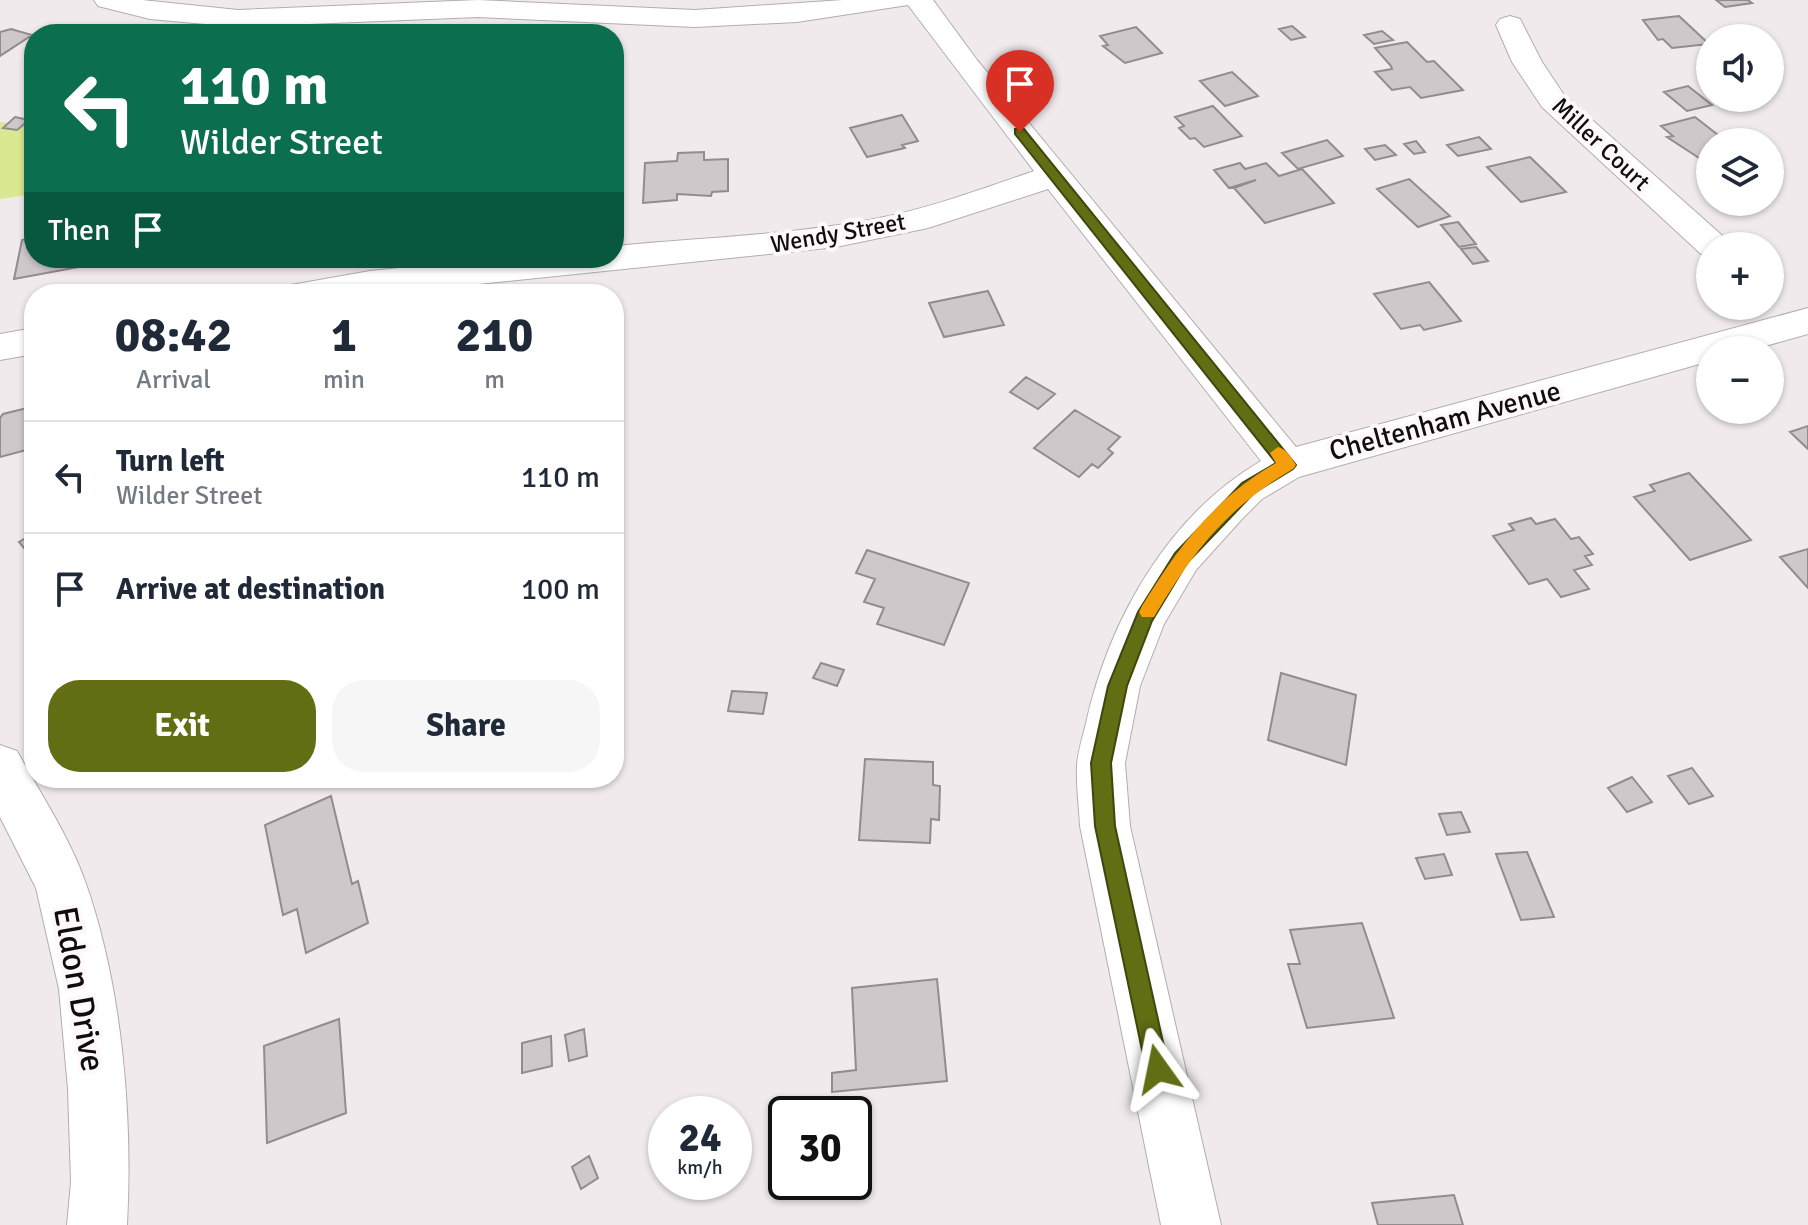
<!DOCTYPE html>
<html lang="en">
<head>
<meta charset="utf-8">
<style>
  :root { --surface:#fff; --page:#f6f6f7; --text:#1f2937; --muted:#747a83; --line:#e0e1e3; --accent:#626d14 }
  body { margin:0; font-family:Signika,sans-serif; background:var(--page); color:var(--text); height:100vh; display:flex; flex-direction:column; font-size:30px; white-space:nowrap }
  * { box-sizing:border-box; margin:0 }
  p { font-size:26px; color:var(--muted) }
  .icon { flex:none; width:44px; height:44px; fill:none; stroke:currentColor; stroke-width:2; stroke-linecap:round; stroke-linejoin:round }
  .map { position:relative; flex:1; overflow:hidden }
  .details { position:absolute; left:24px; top:284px; width:600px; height:504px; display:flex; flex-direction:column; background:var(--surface); border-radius:32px; box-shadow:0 2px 6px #0004 }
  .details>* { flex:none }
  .banner { position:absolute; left:24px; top:24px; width:600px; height:244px; border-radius:32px; box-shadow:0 2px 6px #0004; background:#0b6e4f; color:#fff; overflow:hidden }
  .tools { position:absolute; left:1696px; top:24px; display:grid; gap:16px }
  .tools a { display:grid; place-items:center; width:88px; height:88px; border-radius:50%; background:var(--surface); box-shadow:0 2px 6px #0004; font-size:40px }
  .speed { position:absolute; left:648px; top:1096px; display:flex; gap:16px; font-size:40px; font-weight:700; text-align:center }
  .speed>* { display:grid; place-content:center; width:104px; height:104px; border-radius:50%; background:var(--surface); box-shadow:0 2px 6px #0004; line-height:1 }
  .speed small { font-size:20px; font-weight:400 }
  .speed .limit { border:4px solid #111; border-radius:12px; background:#fff; color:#111 }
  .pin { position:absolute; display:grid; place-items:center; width:68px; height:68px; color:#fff; margin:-82px -34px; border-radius:50% 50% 50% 0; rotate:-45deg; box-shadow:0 0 8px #0007 }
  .pin .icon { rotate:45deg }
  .me { position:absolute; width:88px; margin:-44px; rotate:348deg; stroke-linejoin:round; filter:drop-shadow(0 0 6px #0008) }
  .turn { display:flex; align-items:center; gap:28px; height:168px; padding:0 24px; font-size:36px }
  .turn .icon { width:104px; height:104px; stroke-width:2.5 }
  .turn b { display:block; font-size:56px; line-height:68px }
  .then { display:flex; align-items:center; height:76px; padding:0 24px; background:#0003; gap:16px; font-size:30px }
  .eta { display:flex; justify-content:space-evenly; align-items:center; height:136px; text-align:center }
  .eta b { font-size:48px; font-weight:700; line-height:56px }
  .primary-button { display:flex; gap:16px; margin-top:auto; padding:16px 24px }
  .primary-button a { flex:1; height:92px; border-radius:32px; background:var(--accent); color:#fff; font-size:32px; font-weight:700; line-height:92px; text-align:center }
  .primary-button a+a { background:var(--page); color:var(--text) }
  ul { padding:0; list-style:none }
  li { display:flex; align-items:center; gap:24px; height:112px; padding:0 24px; border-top:2px solid var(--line) }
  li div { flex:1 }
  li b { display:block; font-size:30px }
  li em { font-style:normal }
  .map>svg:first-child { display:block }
</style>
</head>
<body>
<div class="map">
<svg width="1808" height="1225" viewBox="0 0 1808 1225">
  <rect width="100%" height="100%" fill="#f0eaed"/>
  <path fill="#dae891" d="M0,122L34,125V194L0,199Z"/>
  <path fill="#cec8cb" stroke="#928c8e" stroke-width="2" d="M1716,0H1748L1752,3L1725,7Z
    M1679,16L1709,44L1672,48L1663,39L1658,40L1643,20Z
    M1292,26L1305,37L1291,40L1279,29Z
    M1136,27L1162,53L1125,63L1103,46L1108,45L1100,36Z
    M11,29L32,35L0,56V32Z
    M1382,31L1393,40L1374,44L1364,35Z
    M1407,42L1427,62L1434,61L1463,90L1421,98L1410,87L1392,90L1375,72L1392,69L1391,66L1375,48Z
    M1232,72L1258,96L1225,106L1200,81Z
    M1688,86L1712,105L1687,111L1664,92Z
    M1213,106L1242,136L1204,147L1195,138L1190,139L1179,128L1184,126L1175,117Z
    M902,115L918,141L902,145L905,148L867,157L850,128Z
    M15,117L29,120L17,130L3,128Z
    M1695,117L1727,142H1710V155L1699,158L1667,137L1673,136L1661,126Z
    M1479,137L1491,149L1458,156L1447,145Z
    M1327,140L1343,156L1298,169L1282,153Z
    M1416,141L1425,152L1414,154L1404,144Z
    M1385,145L1396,155L1375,160L1365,149Z
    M704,152V160L728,159V191L712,192L711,196L677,194V200L643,203L645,163L677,161L678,153Z
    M1530,157L1566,192L1521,202L1487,167Z
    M1240,163L1245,169L1266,163L1279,176L1302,169L1334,203L1265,223L1234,188L1256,180L1229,188L1214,170Z
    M1409,179L1450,216L1418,227L1377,189Z
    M1458,222L1476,244L1459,247L1441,225Z
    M34,237V258H91L90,265L14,279L22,240Z
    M1476,247L1488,261L1473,264L1461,249Z
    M1429,282L1461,321L1424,330L1420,325L1401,329L1374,294Z
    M988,291L1004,325L944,337L929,303Z
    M1026,377L1055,394L1038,409L1010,392Z
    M27,408V411L34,409V448L0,457V418L3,414Z
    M1075,410L1120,437L1108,449L1113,453L1098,468L1092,464L1079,477L1034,448Z
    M1808,426V449L1790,432Z
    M1689,473L1751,540L1690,560L1634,497L1655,491L1650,485Z
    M1531,518L1536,524L1555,519L1571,539L1579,537L1593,554L1585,556L1592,565L1574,570L1589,589L1561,597L1547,579L1529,584L1493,536L1514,530L1509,524Z
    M34,533V560L19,542Z
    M1808,549V588L1780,557Z
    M867,550L969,583L944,645L877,624L884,608L864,602L875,579L856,573Z
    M821,663L844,670L837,686L813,678Z
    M1281,673L1356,695L1346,765L1268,740Z
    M732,691L767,693L763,714L728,711Z
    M865,759L933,762V785L940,786L939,820L931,819L930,843L859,840Z
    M1692,768L1713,796L1689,804L1668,776Z
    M1632,777L1652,802L1627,812L1608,788Z
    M331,796L352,884L358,881L368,923L306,953L297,909L283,915L265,825Z
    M1461,812L1470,832L1447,835L1439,814Z
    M1527,852L1554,917L1521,920L1496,854Z
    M1444,854L1452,875L1425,879L1416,858Z
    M1362,923L1394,1018L1307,1028L1288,964H1300L1290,930Z
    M937,979L947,1081L832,1092V1073L856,1070L852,988Z
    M339,1019L346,1113L267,1143L264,1046Z
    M584,1029L587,1056L569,1061L565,1035Z
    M551,1036L552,1066L522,1073V1043Z
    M589,1156L598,1178L581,1189L572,1167Z
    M1454,1195L1463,1225H1378L1372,1203Z"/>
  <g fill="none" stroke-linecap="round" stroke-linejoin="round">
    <defs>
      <path id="minor" d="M94,0H142L238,10L478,0L695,10L843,0H933L977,60L1296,447L1808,308V334L1751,350H1710V361L1299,477L1262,499L1242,519L1196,570L1164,624L1140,686L1125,763L1130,826L1221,1225H1161L1080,826C1079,806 1076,785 1077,765C1078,751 1083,736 1086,723C1109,620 1168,515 1261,461L1048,189L928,228L836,247L381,294H286L291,285L370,271L497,258H614V246C707,237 802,235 894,215C941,204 988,187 1034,171L908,5L797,22L695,27L478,17L238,27L150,19L98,6Z
        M1510,16L1520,19L1542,62L1564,95L1725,238L1730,246H1710V257L1701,254L1542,107L1512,62L1496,25L1500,19Z
        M34,328V354L0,360V334Z
        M0,745L17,751C40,793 69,836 85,881C122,985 133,1115 127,1225H67L71,1182L68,1089L59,989L36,888L0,817Z"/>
    </defs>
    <use href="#minor" stroke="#b3adaf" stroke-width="2"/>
    <use href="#minor" fill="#fff" fill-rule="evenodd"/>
  </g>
  <path fill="#626d14" stroke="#40470d" stroke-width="2" d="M1015,129H1024L1296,465L1293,469L1254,493L1187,563L1152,621L1127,686L1111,763L1115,826L1169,1069L1166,1077L1158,1080L1149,1077L1146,1069L1095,826L1091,763L1108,686L1138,612L1175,553L1242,483L1276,463L1015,134Z"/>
  <path fill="#f59e0b" d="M1278,447C1286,449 1291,457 1296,465L1293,469C1225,509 1194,551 1154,617H1142L1139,612L1142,606C1179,546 1214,499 1276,463L1270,453Z"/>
  <g text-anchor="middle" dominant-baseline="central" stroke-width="8" stroke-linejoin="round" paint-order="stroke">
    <g font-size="24" fill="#0f0d0e" stroke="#fef8fa">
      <text transform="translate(1601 144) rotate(43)">Miller Court</text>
      <text transform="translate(838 233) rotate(-10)">Wendy Street</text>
    </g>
    <g font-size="28" fill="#0f0d0e" stroke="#fef8fa">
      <text transform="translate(1445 421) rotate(-15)">Cheltenham Avenue</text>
    </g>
    <g font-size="34" fill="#0f0d0e" stroke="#fef8fa">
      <text transform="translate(79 989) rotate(80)">Eldon Drive</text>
    </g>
  </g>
</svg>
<div class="tools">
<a><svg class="icon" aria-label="sound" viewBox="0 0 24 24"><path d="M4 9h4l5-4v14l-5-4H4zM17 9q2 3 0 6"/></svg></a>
<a><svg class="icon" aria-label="layers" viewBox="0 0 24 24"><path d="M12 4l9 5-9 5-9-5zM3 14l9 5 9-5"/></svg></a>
<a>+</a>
<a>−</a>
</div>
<div class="speed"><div>24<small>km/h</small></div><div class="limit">30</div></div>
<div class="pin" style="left:1020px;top:132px;background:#d93025"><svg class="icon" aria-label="arrive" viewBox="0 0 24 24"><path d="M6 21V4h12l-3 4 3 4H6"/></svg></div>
<svg class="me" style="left:1158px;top:1069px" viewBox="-20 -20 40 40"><path d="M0-17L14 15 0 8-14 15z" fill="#626d14" stroke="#fff" stroke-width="4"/></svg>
<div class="banner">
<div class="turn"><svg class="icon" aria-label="left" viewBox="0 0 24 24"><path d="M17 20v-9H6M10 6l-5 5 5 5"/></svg><div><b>110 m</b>Wilder Street</div></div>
<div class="then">Then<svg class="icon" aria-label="arrive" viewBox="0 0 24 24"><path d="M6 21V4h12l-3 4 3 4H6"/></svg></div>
</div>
<section class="details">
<div class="eta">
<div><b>08:42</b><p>Arrival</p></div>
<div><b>1</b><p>min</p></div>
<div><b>210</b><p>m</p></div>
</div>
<ul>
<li><svg class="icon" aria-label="left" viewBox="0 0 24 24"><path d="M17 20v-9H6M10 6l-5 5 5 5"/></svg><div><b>Turn left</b><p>Wilder Street</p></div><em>110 m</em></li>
<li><svg class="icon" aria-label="arrive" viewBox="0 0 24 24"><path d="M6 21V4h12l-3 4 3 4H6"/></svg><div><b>Arrive at destination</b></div><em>100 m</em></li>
</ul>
<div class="primary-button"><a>Exit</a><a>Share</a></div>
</section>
</div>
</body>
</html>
